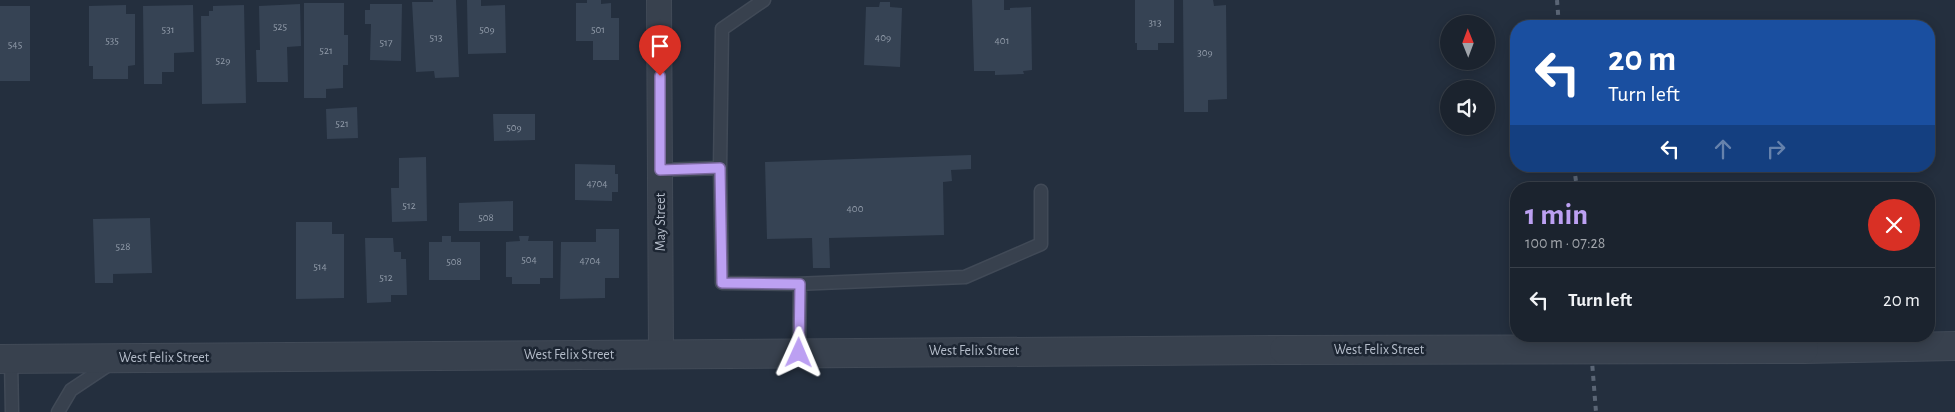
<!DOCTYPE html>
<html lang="en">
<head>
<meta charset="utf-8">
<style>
  :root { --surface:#1b232e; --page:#282f3a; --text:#f1f3f6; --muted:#a0a4aa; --line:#39404a; --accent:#bca0f2 }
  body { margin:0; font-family:"Alegreya Sans",sans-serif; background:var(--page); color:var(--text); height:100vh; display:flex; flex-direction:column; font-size:19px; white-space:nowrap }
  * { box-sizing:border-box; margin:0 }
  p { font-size:16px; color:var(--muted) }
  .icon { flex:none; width:28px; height:28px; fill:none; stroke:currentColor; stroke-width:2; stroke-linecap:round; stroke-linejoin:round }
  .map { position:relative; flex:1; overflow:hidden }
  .side { position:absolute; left:1510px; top:182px; width:425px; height:160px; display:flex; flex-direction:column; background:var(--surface); border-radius:20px; box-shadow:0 2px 12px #0003,0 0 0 1px var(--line) }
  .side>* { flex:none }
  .hud { position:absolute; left:1510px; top:20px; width:425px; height:152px; border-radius:20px; box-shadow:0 2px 12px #0003,0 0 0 1px var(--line); background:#1a4fa0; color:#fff; overflow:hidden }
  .needle { width:32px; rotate:359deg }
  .buttons { position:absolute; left:1440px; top:15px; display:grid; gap:10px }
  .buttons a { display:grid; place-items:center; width:55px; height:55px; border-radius:50%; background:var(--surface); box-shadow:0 2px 12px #0003,0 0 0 1px var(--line); font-size:25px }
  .pin { position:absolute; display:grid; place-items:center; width:42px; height:42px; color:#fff; margin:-51px -21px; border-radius:50% 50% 50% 0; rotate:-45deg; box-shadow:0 0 5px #0007 }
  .pin .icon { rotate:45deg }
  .me { position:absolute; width:55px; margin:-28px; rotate:1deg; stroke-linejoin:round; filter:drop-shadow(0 0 4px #0008) }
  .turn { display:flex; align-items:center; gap:18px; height:105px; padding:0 15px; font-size:22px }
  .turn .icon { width:65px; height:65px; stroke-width:2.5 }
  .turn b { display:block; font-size:35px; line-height:42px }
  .lanes { display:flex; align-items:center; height:48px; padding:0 15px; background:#0003; justify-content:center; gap:25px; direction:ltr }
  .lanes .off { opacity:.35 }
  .round { display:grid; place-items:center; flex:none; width:52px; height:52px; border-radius:26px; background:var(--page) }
  .head { display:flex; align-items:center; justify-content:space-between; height:85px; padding:0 15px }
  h1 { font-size:30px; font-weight:600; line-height:38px; color:var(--accent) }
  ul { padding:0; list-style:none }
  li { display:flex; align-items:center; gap:15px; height:65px; padding:0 15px; border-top:1px solid var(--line) }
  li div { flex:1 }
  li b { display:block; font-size:19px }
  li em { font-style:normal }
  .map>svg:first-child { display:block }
</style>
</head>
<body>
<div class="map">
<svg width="1955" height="412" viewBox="0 0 1955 412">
  <rect width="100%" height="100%" fill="#242f3e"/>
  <path fill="#364354" d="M433,0H456L459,77L435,78L434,71L416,72L412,2H433Z
    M467,0H481V6L505,5L506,53L468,54Z
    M587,0H601V4L611,3V18H619V60H593V41H576V3H587Z
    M972,0H1004V10H1010V8L1031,7L1032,70L1023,71L1024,74L995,75V71H974Z
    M1135,0H1174V43H1158V50H1137V43H1135Z
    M1183,0H1213L1214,6L1226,5L1227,99L1208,100V112H1184Z
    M880,2H890V7L902,8L900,67L864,65L866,7H879Z
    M304,3H344V35H348V65H343V88L326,89V98H304Z
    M300,4L301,46L287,47L288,82H257L256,50H260L259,6Z
    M370,4H402L401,61L370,60L371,24H365V10H370Z
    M126,5V14H135V65L128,66V79H93V66H89V6Z
    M193,5L194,52L174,53V72H162V84H144L143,6Z
    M244,5L246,103L202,104L201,16H209V11H213V6Z
    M0,6H30V81H0Z
    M357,107L358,138L327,139L326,109Z
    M493,114H535V140L494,141Z
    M971,155V169L951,170L952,181L943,182L944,235L829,238L830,268H813L812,238L767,239L765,162Z
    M426,157L427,221L392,222L391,188H399V158Z
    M575,164L615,165V174H618V192H612V201L575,200Z
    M513,201V231H459V203Z
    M150,218L152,273L113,274V283H95L93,219Z
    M296,222H332V234H344V298L296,299Z
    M596,229H619V278H605V298L560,299L561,242H596Z
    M442,236H451V242H480V280H429V242H442Z
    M519,236H529L528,241H553V278H540V284H512V277H506V242L520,241Z
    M365,238H393L394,252H401V259H406L407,295H391V302L367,303Z"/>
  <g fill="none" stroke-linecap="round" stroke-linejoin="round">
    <defs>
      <path id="service" d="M720,168L722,29L764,0
        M660,170L720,168L722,283L800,284L799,353
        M795,284L965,277L1041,244V191
        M11,359L12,412
        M58,412L71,390L110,364"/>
      <path id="minor" d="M659,0L661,354"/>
      <path id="tertiary" d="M1804,349L1955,346
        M0,359L1284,350"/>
    </defs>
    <use href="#service" stroke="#414a57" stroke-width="15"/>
    <use href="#minor" stroke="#414a57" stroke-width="26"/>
    <use href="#tertiary" stroke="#414a57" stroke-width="30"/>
    <use href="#service" stroke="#38414e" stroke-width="12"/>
    <use href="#minor" stroke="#38414e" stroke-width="24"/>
    <use href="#tertiary" stroke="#38414e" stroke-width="28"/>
    <path stroke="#5a6575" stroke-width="4" stroke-dasharray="5 5" stroke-linecap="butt" d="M1557,0L1559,26
      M1574,166L1577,189
      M1590,336L1596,412"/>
    <defs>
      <path id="tertiary-bridge" d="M1284,350L1804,349"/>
    </defs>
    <use href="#tertiary-bridge" stroke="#414a57" stroke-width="30" stroke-linecap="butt"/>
    <use href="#tertiary-bridge" stroke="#38414e" stroke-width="28"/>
  </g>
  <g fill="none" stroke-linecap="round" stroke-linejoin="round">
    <defs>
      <path id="route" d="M660,76V170L720,168L722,283L800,284L799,353"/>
    </defs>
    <use href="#route" stroke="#7a689d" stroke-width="12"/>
    <use href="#route" stroke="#bca0f2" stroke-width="9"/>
  </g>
  <g text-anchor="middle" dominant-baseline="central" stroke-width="5" stroke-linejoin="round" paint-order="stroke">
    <g font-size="11" fill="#929caa">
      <text x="1155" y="22">313</text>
      <text x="280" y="26">525</text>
      <text x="168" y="29">531</text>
      <text x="487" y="29">509</text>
      <text x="598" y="29">501</text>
      <text x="436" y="37">513</text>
      <text x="883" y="37">409</text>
      <text x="112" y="40">535</text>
      <text x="1002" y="40">401</text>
      <text x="386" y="42">517</text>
      <text x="15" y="44">545</text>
      <text x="326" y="50">521</text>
      <text x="1205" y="52">309</text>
      <text x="223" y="60">529</text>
      <text x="342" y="123">521</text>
      <text x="514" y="127">509</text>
      <text x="597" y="183">4704</text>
      <text x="409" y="205">512</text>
      <text x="855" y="208">400</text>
      <text x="486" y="217">508</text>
      <text x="123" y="246">528</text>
      <text x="529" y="259">504</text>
      <text x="590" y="260">4704</text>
      <text x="454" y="261">508</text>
      <text x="320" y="266">514</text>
      <text x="386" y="277">512</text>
    </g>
    <g font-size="14" fill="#b4bcc9" stroke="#1d2633">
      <text transform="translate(661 222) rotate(-90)">May Street</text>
      <text x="1379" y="350">West Felix Street</text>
      <text x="974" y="351">West Felix Street</text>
      <text x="569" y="355">West Felix Street</text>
      <text x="164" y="358">West Felix Street</text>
    </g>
  </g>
</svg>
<div class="buttons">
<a><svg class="needle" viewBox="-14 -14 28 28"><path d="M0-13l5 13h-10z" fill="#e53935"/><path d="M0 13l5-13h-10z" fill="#a0a4aa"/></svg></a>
<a><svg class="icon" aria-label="sound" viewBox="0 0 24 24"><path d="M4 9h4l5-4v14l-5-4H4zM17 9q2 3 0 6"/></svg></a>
</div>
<div class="pin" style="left:660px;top:76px;background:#d93025"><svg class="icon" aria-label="arrive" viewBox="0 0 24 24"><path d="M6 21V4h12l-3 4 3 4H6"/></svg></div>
<svg class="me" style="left:799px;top:353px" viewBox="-20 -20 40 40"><path d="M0-17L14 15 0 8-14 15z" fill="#bca0f2" stroke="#fff" stroke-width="4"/></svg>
<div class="hud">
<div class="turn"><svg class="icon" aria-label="left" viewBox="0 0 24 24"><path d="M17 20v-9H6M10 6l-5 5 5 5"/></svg><div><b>20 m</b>Turn left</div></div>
<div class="lanes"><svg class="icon" aria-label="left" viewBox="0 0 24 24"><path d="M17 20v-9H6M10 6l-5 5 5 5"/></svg><svg class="icon off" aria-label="ahead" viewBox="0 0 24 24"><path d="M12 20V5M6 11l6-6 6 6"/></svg><svg class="icon off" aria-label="right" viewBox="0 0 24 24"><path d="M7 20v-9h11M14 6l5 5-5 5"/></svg></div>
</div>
<section class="side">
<div class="head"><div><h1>1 min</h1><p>100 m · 07:28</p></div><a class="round" style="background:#d93025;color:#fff"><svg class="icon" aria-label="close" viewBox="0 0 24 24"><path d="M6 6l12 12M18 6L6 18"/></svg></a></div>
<ul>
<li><svg class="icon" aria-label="left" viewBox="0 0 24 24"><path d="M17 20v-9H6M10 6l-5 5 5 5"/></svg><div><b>Turn left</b></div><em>20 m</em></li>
</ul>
</section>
</div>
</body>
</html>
